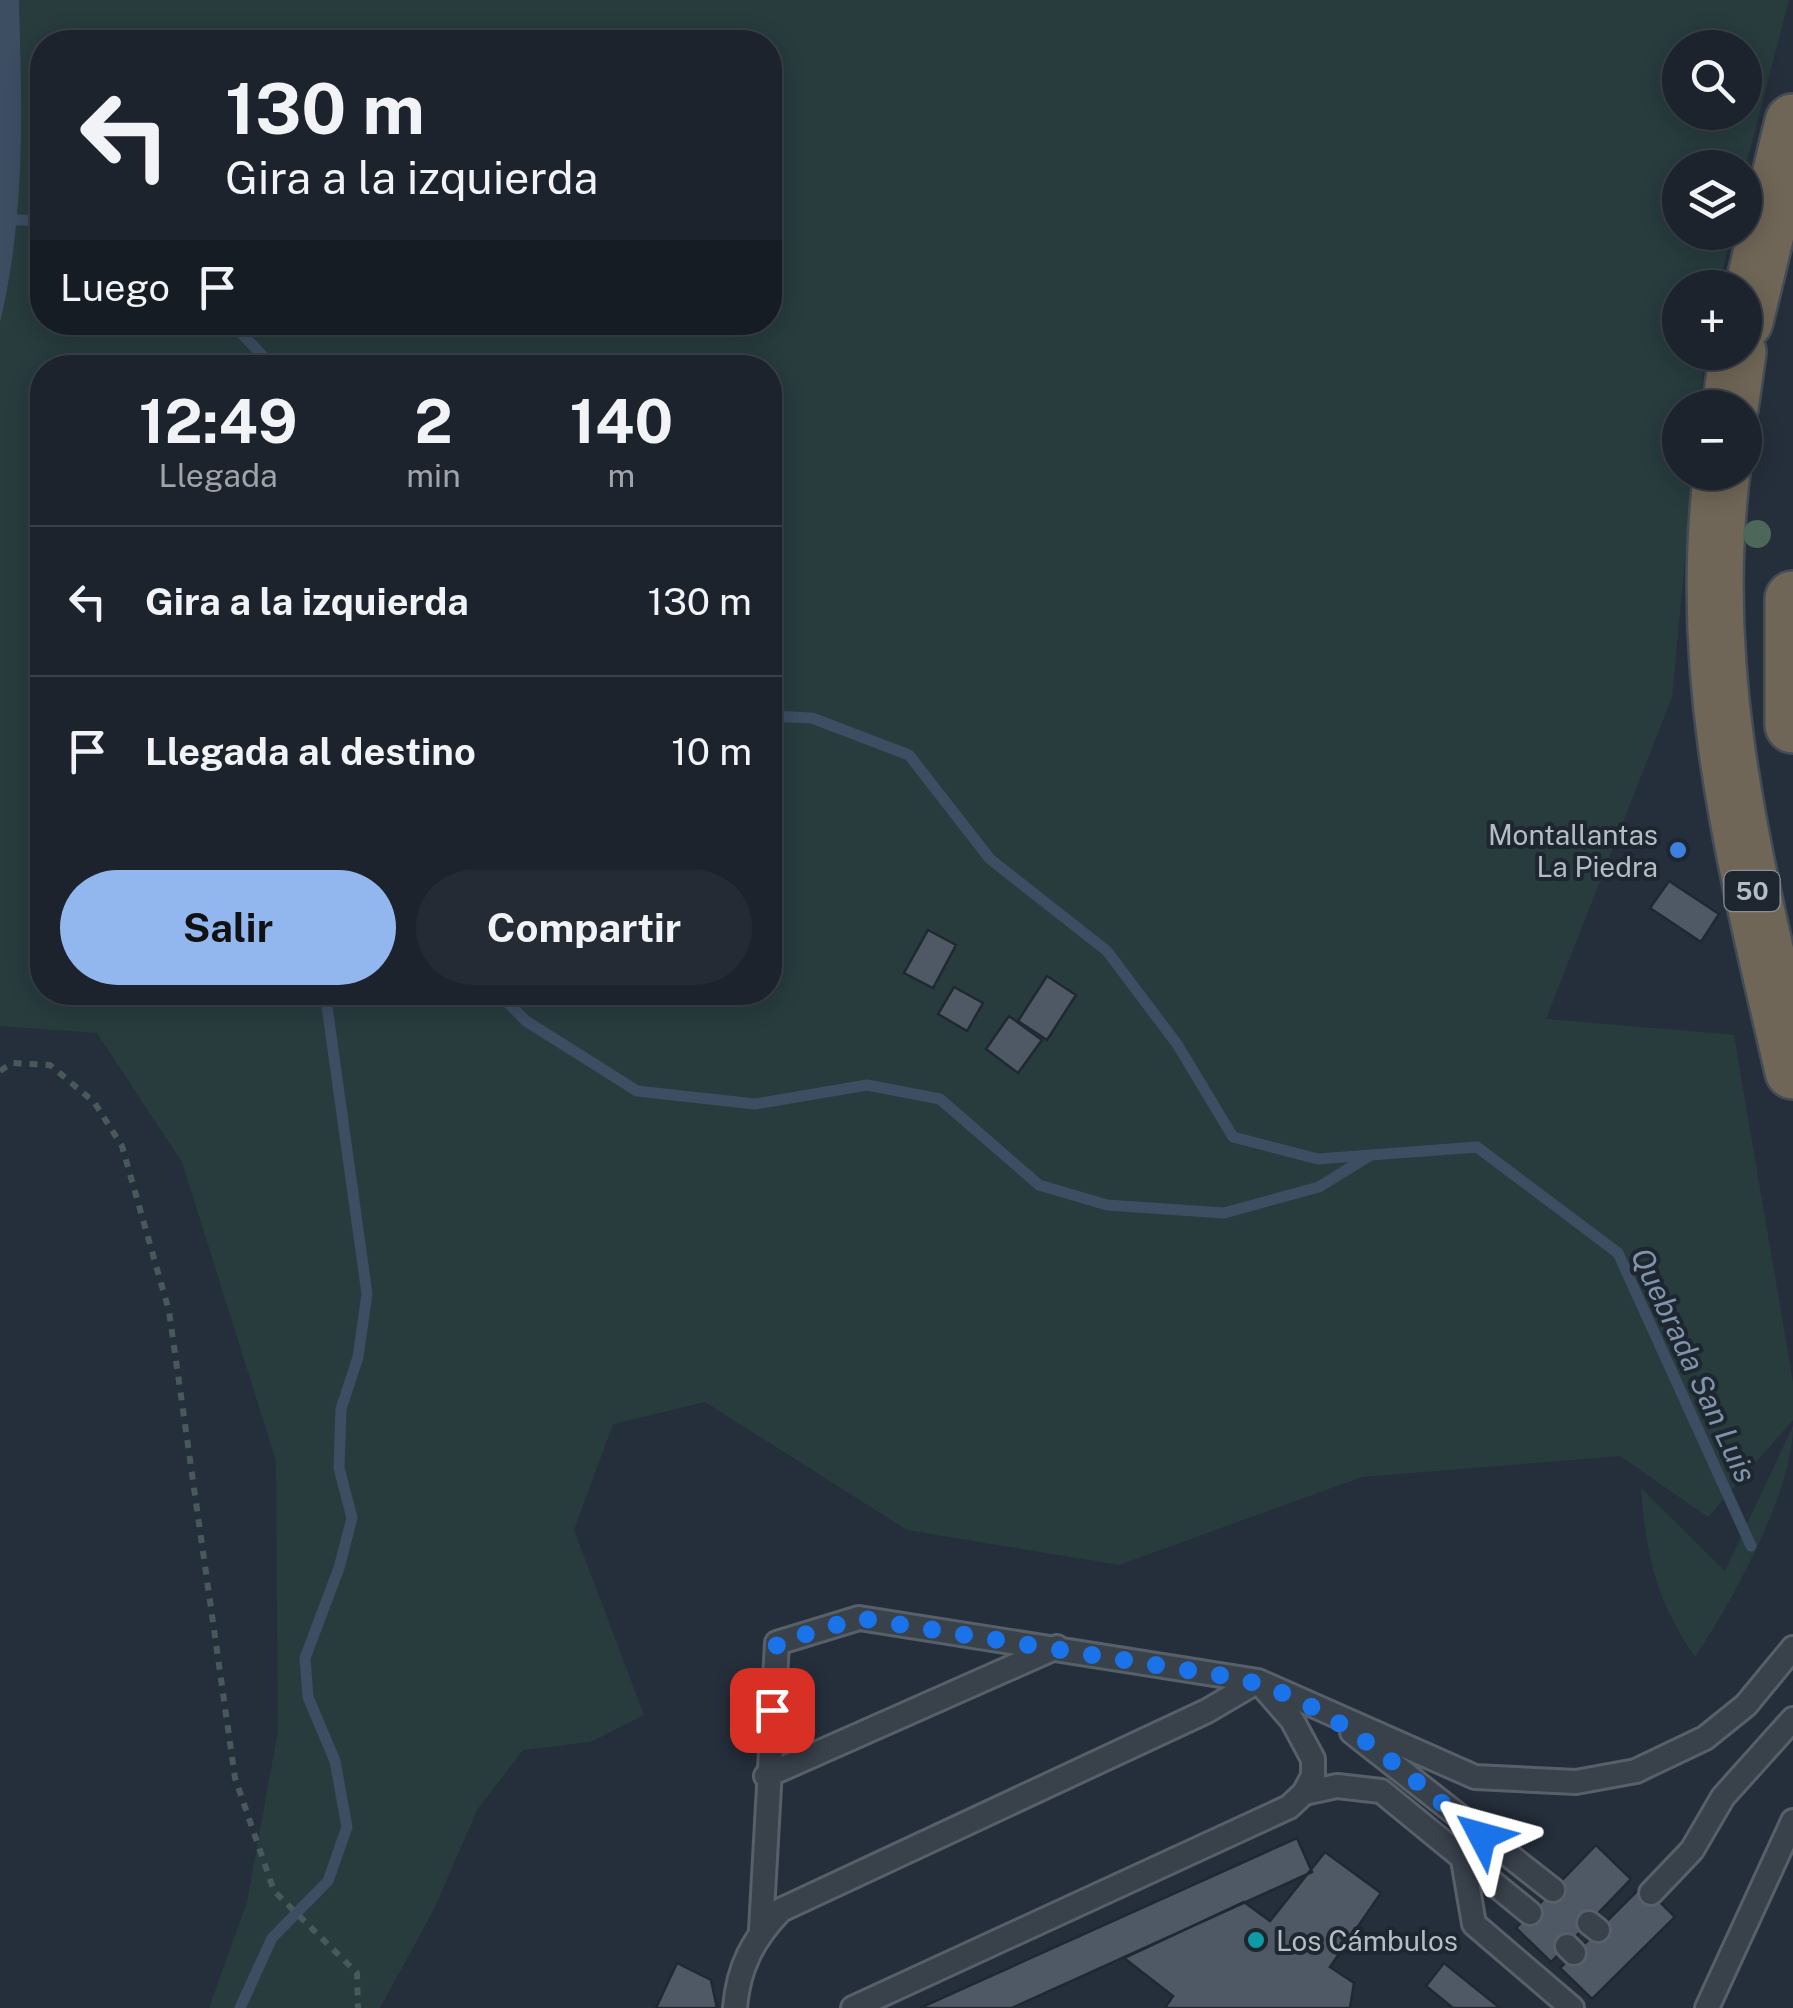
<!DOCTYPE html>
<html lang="es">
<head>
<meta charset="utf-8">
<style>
  :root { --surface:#1c232c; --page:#252b34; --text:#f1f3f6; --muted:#a0a4a9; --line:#3a4048; --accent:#92b7ee }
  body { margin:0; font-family:"Public Sans",sans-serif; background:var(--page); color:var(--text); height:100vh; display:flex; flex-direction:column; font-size:38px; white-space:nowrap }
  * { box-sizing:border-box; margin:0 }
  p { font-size:32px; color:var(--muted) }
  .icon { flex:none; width:55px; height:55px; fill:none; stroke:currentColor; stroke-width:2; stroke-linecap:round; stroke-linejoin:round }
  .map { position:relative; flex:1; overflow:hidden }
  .side { position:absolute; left:30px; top:355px; width:752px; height:650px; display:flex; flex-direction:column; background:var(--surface); border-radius:40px; box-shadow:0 5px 25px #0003,0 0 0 2px var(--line) }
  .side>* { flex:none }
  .guide { position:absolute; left:30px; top:30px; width:752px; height:305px; border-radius:40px; box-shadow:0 5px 25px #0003,0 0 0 2px var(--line); background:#1c232c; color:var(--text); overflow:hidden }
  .tools { position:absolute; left:1662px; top:30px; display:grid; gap:20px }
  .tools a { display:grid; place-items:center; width:100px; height:100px; border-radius:50%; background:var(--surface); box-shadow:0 5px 25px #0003,0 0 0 2px var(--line); font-size:50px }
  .pin { position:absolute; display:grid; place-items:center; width:85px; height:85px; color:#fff; margin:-42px; border-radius:20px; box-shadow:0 5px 15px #0006 }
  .me { position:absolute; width:110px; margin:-55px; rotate:309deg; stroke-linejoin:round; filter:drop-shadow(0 0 8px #0008) }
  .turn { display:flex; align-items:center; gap:35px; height:210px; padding:0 30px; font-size:45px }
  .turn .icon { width:130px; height:130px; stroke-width:2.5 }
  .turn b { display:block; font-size:70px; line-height:85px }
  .then { display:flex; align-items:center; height:95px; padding:0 30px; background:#0003; gap:20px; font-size:38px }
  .eta { display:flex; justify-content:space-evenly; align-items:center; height:170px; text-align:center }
  .eta b { font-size:60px; font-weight:700; line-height:70px }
  .action { display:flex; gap:20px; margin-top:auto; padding:20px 30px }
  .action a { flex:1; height:115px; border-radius:60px; background:var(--accent); color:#111; font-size:40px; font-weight:700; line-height:115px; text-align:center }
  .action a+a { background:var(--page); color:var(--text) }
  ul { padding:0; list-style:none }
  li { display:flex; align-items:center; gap:30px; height:150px; padding:0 30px; border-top:2px solid var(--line) }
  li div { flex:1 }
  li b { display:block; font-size:38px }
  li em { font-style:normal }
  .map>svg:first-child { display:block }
</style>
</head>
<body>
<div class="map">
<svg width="1793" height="2008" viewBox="0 0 1793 2008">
  <rect width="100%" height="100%" fill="#252f3b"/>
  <path fill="#283c3d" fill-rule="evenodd" d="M19,0H1789L1745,169L1680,168V232L1731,233L1719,287L1680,288V352L1705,353L1700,407L1680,408V472L1693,473L1672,697L1546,1019L1734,1035L1793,1383V1420L1708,1517L1620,1456L1362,1477L1119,1565L907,1530L705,1402L613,1424L574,1530L644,1715L591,1742L523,1750L477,1810L435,1907L380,2008H209L247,1902L278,1731L276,1461L182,1162L97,1033L0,1026V323C26,213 22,112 19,0ZM42,42H770V322H42ZM1680,48H1745V112H1680ZM42,368H770V992H42Z
    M1793,1426C1793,1492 1732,1601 1695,1657C1656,1600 1646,1555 1641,1488L1725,1571Z"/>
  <path fill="#3d4d62" d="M0,0H19C22,112 26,213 0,323Z"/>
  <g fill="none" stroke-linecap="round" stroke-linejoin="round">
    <path stroke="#3d4d62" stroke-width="11" d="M0,219L42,221
      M231,322L274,368
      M770,716L812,718L909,755L990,859L1107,951L1177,1044L1233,1137L1318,1159L1477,1147L1618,1253L1751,1546
      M497,992L526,1021L637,1091L755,1104L867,1085L940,1099L1039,1185L1107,1205L1224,1213L1319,1187L1369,1156
      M240,2008L272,1938L328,1881L347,1827L335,1761L308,1697L305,1658L339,1568L352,1518L339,1468L341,1409L358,1357L367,1294L325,992"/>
  </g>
  <path fill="#4f5865" stroke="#202832" stroke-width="2.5" d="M1669,881L1719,914L1701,942L1650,908Z
    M928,930L956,945L933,988L904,973Z
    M1047,976L1076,995L1047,1040L1018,1021Z
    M954,987L983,1003L967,1031L938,1014Z
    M1009,1016L1042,1040L1018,1073L986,1049Z
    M1297,1838L1312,1872L1012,2008H920Z
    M1596,1845L1631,1879L1551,1962L1516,1928Z
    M1325,1852L1381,1893L1330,1967L1354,1983L1350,2008H1165L1173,1996L1124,1958L1244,1902L1270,1921Z
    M1643,1885L1675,1917L1592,1999L1560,1968Z
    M677,1963L711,1980L717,2008H656Z
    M1444,1963L1500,2008H1453L1426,1986Z"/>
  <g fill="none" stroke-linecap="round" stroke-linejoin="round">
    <defs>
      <path id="lane" d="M1352,1732L1553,1890
        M766,1776L1057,1647
        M1304,1793L1337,1786L1381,1791L1530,1913
        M1468,1854L1463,1860L1474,1924L1572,2008
        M1651,1893L1692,1850L1723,1797L1793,1719
        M1589,1923L1598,1930
        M761,1930L777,1643L859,1618L1258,1681L1292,1720L1313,1759V1776L1304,1793L1289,1807L853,2008
        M1567,1946L1574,1953
        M735,2008C738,1968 753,1939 781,1910L1207,1711L1258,1681L1475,1777L1576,1782L1636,1771L1705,1738L1746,1705L1793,1648
        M1707,2008L1793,1821"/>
      <path id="highway" d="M1745,321L1793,122
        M1730,408L1738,352
        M1722,472C1696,681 1747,869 1793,1071
        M1793,599V725"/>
    </defs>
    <use href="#lane" stroke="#575f69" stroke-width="28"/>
    <use href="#highway" stroke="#444c56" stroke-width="60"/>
    <path stroke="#47595b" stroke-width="6" stroke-dasharray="8 8" stroke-linecap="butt" d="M0,1071L12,1063L50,1065L94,1102L122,1146L169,1311L235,1778L274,1891L357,1973L358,2008"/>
    <use href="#lane" stroke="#39414b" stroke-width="22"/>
    <use href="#highway" stroke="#706657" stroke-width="55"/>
  </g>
  <circle fill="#4d675b" cx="1757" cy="534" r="14"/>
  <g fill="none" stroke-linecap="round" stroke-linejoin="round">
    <path stroke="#1a73e8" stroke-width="18" stroke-dasharray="0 32.4" d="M772,1710L777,1643L859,1618L1225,1676C1328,1694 1403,1773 1482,1836"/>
  </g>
  <circle fill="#3f7fe0" stroke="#1e2630" stroke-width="4" cx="1678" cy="850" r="10"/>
  <circle fill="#0f9aa8" stroke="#1e2630" stroke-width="4" cx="1256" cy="1940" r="10"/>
  <g text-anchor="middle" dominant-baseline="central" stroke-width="8" stroke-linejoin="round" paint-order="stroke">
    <rect fill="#1e2630" stroke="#888f99" stroke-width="2.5" x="1724.5" y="871" width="55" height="40" rx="8"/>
    <g font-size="25" font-weight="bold" fill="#b5bcc6">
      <text x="1752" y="891">50</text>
    </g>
    <g font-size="28" fill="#b5bcc6" stroke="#1e2630" text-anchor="end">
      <text x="1658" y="834">Montallantas<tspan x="1658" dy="32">La Piedra</tspan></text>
      <text x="1276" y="1940" text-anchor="start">Los Cámbulos</text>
    </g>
    <g font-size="30" font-style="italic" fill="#7f93ab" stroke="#1e2630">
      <text transform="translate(1694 1365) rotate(65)">Quebrada San Luis</text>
    </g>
  </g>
</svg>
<div class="tools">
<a><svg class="icon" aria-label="search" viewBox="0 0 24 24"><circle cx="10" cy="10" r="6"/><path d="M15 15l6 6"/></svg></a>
<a><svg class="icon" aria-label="layers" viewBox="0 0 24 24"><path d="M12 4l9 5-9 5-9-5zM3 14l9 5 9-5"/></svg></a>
<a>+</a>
<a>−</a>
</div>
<div class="pin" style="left:772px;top:1710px;background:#d93025"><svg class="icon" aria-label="arrive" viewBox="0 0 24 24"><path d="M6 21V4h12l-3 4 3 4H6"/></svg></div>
<svg class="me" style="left:1482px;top:1836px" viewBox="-20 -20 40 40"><path d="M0-17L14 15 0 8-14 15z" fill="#1a73e8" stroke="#fff" stroke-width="4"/></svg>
<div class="guide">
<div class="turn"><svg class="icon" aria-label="left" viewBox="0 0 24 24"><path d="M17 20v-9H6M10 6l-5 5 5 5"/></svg><div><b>130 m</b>Gira a la izquierda</div></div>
<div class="then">Luego<svg class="icon" aria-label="arrive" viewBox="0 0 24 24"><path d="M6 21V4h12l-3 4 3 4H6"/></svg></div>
</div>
<section class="side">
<div class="eta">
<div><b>12:49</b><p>Llegada</p></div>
<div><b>2</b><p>min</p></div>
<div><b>140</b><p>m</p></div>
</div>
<ul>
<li><svg class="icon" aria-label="left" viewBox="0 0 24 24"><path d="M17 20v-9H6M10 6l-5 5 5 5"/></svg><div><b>Gira a la izquierda</b></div><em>130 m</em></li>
<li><svg class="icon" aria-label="arrive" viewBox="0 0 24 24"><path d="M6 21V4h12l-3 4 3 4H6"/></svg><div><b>Llegada al destino</b></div><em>10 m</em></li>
</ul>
<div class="action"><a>Salir</a><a>Compartir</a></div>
</section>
</div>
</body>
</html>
